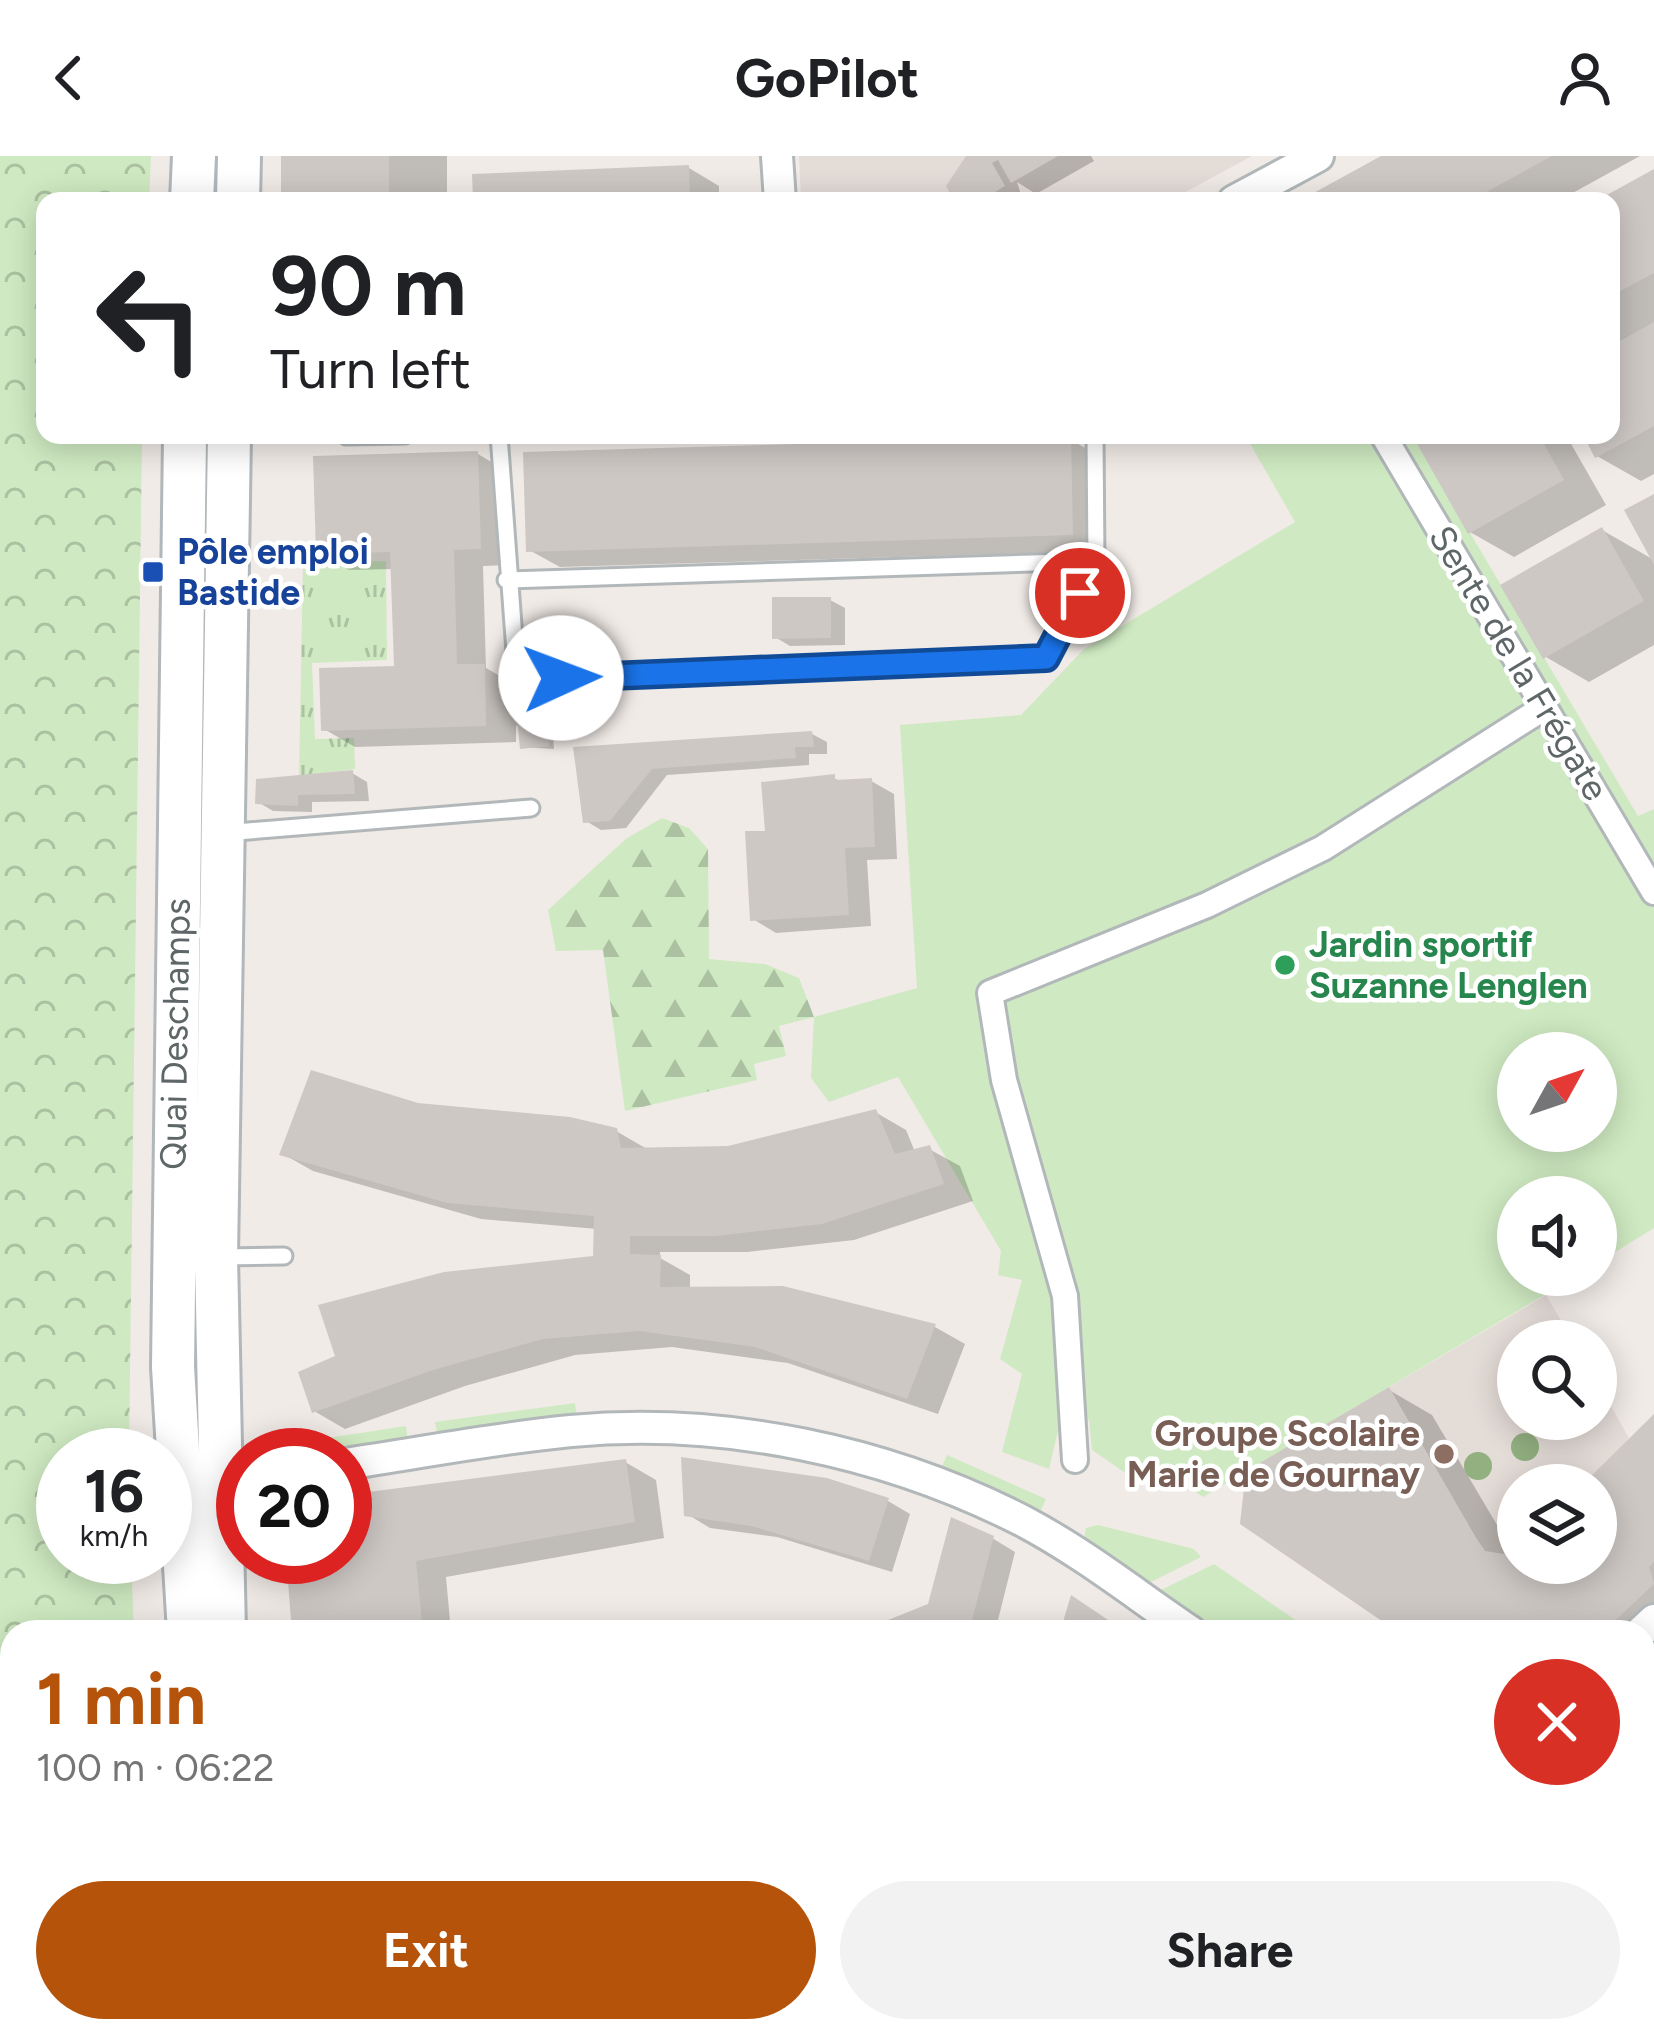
<!DOCTYPE html>
<html lang="en">
<head>
<meta charset="utf-8">
<style>
  :root { --surface:#fff; --page:#f2f2f2; --text:#202124; --muted:#757577; --accent:#b45309 }
  body { margin:0; font-family:Figtree,sans-serif; background:var(--page); color:var(--text); height:100vh; display:flex; flex-direction:column; font-size:45px; white-space:nowrap }
  * { box-sizing:border-box; margin:0 }
  p { font-size:39px; color:var(--muted) }
  .icon { flex:none; width:66px; height:66px; fill:none; stroke:currentColor; stroke-width:2; stroke-linecap:round; stroke-linejoin:round }
  .map { position:relative; flex:1; overflow:hidden }
  .drawer { position:absolute; left:0px; top:1464px; width:1656px; height:423px; display:flex; flex-direction:column; background:var(--surface); border-radius:36px 36px 0 0; box-shadow:0 6px 30px #0003 }
  .drawer>* { flex:none }
  .guide { position:absolute; left:36px; top:36px; width:1584px; height:252px; border-radius:24px; box-shadow:0 6px 30px #0003; background:#fff; color:var(--text); overflow:hidden }
  .needle { width:78px; rotate:50deg }
  .controls { position:absolute; left:1497px; top:876px; display:grid; gap:24px }
  .controls a { display:grid; place-items:center; width:120px; height:120px; border-radius:50%; background:var(--surface); box-shadow:0 6px 30px #0003; font-size:60px }
  .speed { position:absolute; left:36px; top:1272px; display:flex; gap:24px; font-size:60px; font-weight:700; text-align:center }
  .speed>* { display:grid; place-content:center; width:156px; height:156px; border-radius:50%; background:var(--surface); box-shadow:0 6px 30px #0003; line-height:1 }
  .speed small { font-size:30px; font-weight:400 }
  .speed .limit { border:18px solid #d22; background:#fff; color:#111 }
  .pin { position:absolute; display:grid; place-items:center; width:102px; height:102px; color:#fff; margin:-51px; border:6px solid #fff; border-radius:50%; box-shadow:0 3px 12px #0007 }
  .me { position:absolute; width:132px; margin:-66px; rotate:88deg; stroke-linejoin:round; filter:drop-shadow(0 0 9px #0008) }
  .turn { display:flex; align-items:center; gap:42px; height:252px; padding:0 36px; font-size:54px }
  .turn .icon { width:156px; height:156px; stroke-width:2.5 }
  .turn b { display:block; font-size:84px; line-height:102px }
  .round { display:grid; place-items:center; flex:none; width:126px; height:126px; border-radius:63px; background:var(--page) }
  .overview { display:flex; align-items:center; justify-content:space-between; height:204px; padding:0 36px }
  h1 { font-size:72px; font-weight:700; line-height:90px; color:var(--accent) }
  .action { display:flex; gap:24px; margin-top:auto; padding:24px 36px }
  .action a { flex:1; height:138px; border-radius:72px; background:var(--accent); color:#fff; font-size:48px; font-weight:700; line-height:138px; text-align:center }
  .action a+a { background:var(--page); color:var(--text) }
  header { display:flex; justify-content:space-between; align-items:center; height:156px; padding:0 36px; background:var(--surface); font-size:54px; font-weight:700 }
  .map>svg:first-child { display:block }
</style>
</head>
<body>
<header><svg class="icon" aria-label="back" viewBox="0 0 24 24"><path d="M15 5l-7 7 7 7"/></svg>GoPilot<svg class="icon" aria-label="person" viewBox="0 0 24 24"><circle cx="12" cy="8" r="4"/><path d="M4 21q1-7 8-7t8 7"/></svg></header>
<div class="map">
<svg width="1654" height="1886" viewBox="0 0 1654 1886">
  <defs>
    <pattern id="grass-tufts" width="24" height="20" patternUnits="userSpaceOnUse" patternTransform="scale(3)"><rect width="24" height="20" fill="#cfeac2"/><path d="M3 7l-1-3M5 7V3M7 7l1-3M15 17l-1-3M17 17v-4M19 17l1-3" fill="none" stroke="#abc1a1"/></pattern>
    <pattern id="forest-firs" width="22" height="20" patternUnits="userSpaceOnUse" patternTransform="scale(3)"><rect width="22" height="20" fill="#cfeac2"/><path d="M5 1l3.5 6h-7zM16 11l3.5 6h-7z" fill="#abc1a1"/></pattern>
    <pattern id="park-crowns" width="20" height="18" patternUnits="userSpaceOnUse" patternTransform="scale(3)"><rect width="20" height="18" fill="#cfeac2"/><path d="M2 6a3 3 0 1 1 6 0M12 15a3 3 0 1 1 6 0" fill="none" stroke="#abc1a1"/></pattern>
  </defs>
  <rect width="100%" height="100%" fill="#f1ebe7"/>
  <path fill="#e4dcd7" d="M799,0H1252L1169,45H801Z
    M1546,1139L1573,1185H1518V1263H1596V1224L1629,1282L1587,1329H1518V1405L1444,1476H1398L1240,1368L1246,1315Z"/>
  <path fill="url(#grass-tufts)" d="M386,405L387,504L312,507L315,583L354,582L355,613L299,620L303,407Z"/>
  <path fill="url(#forest-firs)" d="M662,662L689,672L708,693L709,803L765,808L799,822L814,861L779,870L786,900L754,908L757,924L625,955L603,794L556,795L548,754L627,682Z"/>
  <path fill="url(#park-crowns)" d="M0,0H151L149,45H45V279H142L129,1299H63V1401H131L134,1476H12V1875H147V1886H0Z"/>
  <path fill="#cfeac2" fill-rule="evenodd" d="M1245,279H1412L1638,660L1654,653V1072L1596,1108V1041H1518V1119H1578L1203,1341L1157,1310L1134,1323L1092,1294L1089,1264L1057,1242L1058,1275L1049,1313L1002,1296L1022,1218L1000,1203L1022,1124L998,1119L1001,1095L898,921L829,946L811,922L814,861L917,832L900,569L1021,559L1084,493L1295,366ZM1518,897H1596V975H1518Z
    M575,1247L577,1264L438,1283L435,1266Z
    M406,1270L408,1286L284,1299L282,1289Z
    M947,1299L1046,1343L1039,1358L940,1315Z
    M1098,1369L1194,1393L1201,1401L1147,1428L1084,1383L1086,1372Z
    M1214,1408L1313,1476H1218L1159,1435Z"/>
  <path fill="#0003" d="M284,0H447V45H284Z
    M971,0H1091L1094,5L1036,38L1017,26L1023,45H957Z
    M1387,0H1640L1558,45H1305Z
    M689,12L719,30V45H476Z
    M1654,17V318L1641,325L1597,300L1586,279H1611V45H1603Z
    M1416,279H1566L1606,349L1514,401L1470,376Z
    M1070,283L1100,301L1103,395L560,411L529,394Z
    M478,298L508,316L511,409L483,410L486,512L514,528L515,563L552,564L554,593L522,591L521,569L516,570V586L355,591L324,573L397,513L394,413L349,414L319,396Z
    M1602,374L1654,404V489L1589,526L1546,501Z
    M830,444L845,452V489L790,490L775,481Z
    M812,578L827,586V598H809V609L667,619L626,672L601,674L586,665L576,594Z
    M352,617L367,626L369,645L312,646V656L273,655L258,646Z
    M834,622L843,627L871,625L894,638L897,703L867,704L871,770L776,777L753,763L768,678Z
    M418,950L616,975L647,993L728,994L875,956L906,974L915,996L929,993L960,1010L973,1045L854,1084L747,1096H660V1102L690,1119V1134L935,1171L965,1188L938,1258L788,1207L672,1191L575,1199L465,1230L345,1273L314,1255L596,1103L597,1073L481,1063L313,1015L283,998Z
    M1389,1234L1432,1259L1513,1396L1518,1393V1407H1596V1329H1586L1654,1262V1494L1644,1503V1476H1403Z
    M625,1306L656,1324L664,1382L446,1421L451,1476H295L289,1401H345V1342Z
    M888,1345L910,1358L892,1416L777,1381L710,1372L687,1358Z
    M992,1382L1015,1396L995,1476H865L931,1450Z
    M358,1875H520L555,1886H360Z
    M622,1875H739L754,1884L620,1886Z
    M792,1875H911L923,1886H789Z
    M955,1875H1221L1232,1886H952Z"/>
  <path fill="#cec8c5" d="M281,0H389V45H281Z
    M966,0H1058L1011,27L998,4L992,7L1005,30L980,45H954L946,30Z
    M1381,0H1552L1470,45H1299Z
    M689,9L690,45H473L472,18Z
    M1654,13V117L1611,140V45H1596Z
    M1654,166V270L1595,302L1583,279H1611V190Z
    M1412,279H1539L1564,324L1468,378Z
    M1071,280L1073,379L526,396L523,296Z
    M478,295L481,393L454,394L457,508H485L486,570L321,575L319,512L394,510L390,396L316,398L313,300Z
    M1654,338V409L1624,354Z
    M1602,371L1644,445L1543,503L1500,429Z
    M772,441H831V482L772,483Z
    M547,558L549,590L520,593L517,560Z
    M812,575L814,591H795L796,602L652,613L610,665L583,667L573,591Z
    M353,614L355,638L298,639V650L255,648L256,623Z
    M835,618V624L872,622L875,691L845,692L849,759L750,765L745,675H765L761,626Z
    M311,914L418,947L570,961L617,972L621,992L728,990L876,953L895,998L930,989L944,1028L822,1068L715,1080H630V1098L661,1099L660,1131L783,1130L936,1168L907,1243L755,1191L639,1175L543,1183L433,1214L312,1257L298,1216L335,1200L318,1149L444,1116L593,1100L594,1060L447,1047L279,999Z
    M1389,1231L1475,1380L1485,1395L1504,1398L1518,1389V1407H1596V1329H1582L1654,1258V1406L1649,1411L1654,1428L1603,1476H1398L1240,1368L1246,1315Z
    M681,1301L827,1322L889,1342L869,1405L751,1370L684,1360Z
    M626,1303L635,1366L416,1405L423,1476H292L286,1401H345V1339Z
    M951,1361L994,1380L969,1476H858L928,1448Z
    M1071,1439L1126,1476H1060Z
    M1644,1865H1654V1886H1296V1875H1644Z
    M354,1875H530L562,1885L356,1886Z
    M619,1875H706L703,1886H617Z
    M789,1875H876L873,1886H786Z
    M952,1875H1145L1147,1886H949Z"/>
  <g fill="none" stroke-linecap="round" stroke-linejoin="round">
    <defs>
      <path id="service" d="M499,279L517,523L1046,502L1096,405L506,424
        M1095,279L1096,405
        M346,280L405,279
        M224,677L531,652
        M219,1101L284,1100
        M743,1886L747,1875"/>
      <path id="pedestrian" d="M1383,279L1654,736
        M1075,1304L1065,1140L1004,924L990,837L1207,749L1323,692L1545,551
        M918,1886L921,1875"/>
      <path id="minor" d="M777,0L780,45
        M1234,45L1318,0
        M345,1308C420,1297 496,1282 571,1275C725,1261 886,1295 1023,1365C1082,1396 1136,1439 1191,1476
        M1641,1476L1654,1464
        M1644,1690L1654,1697"/>
      <path id="secondary" d="M192,45L194,0
        M238,45L239,0
        M185,279L173,1211L189,1476
        M224,1476L216,1101L229,279
        M217,1875L218,1886
        M259,1875V1886
        M1241,1875L1242,1886"/>
    </defs>
    <use href="#service" stroke="#b2b8ba" stroke-width="21"/>
    <use href="#pedestrian" stroke="#b2b8ba" stroke-width="30"/>
    <use href="#minor" stroke="#b2b8ba" stroke-width="36"/>
    <use href="#secondary" stroke="#b1b7ba" stroke-width="48"/>
    <use href="#service" stroke="#fff" stroke-width="15"/>
    <use href="#pedestrian" stroke="#fff" stroke-width="24"/>
    <use href="#minor" stroke="#fff" stroke-width="30"/>
    <use href="#secondary" stroke="#fff" stroke-width="42"/>
  </g>
  <g fill="#92b080">
    <circle cx="1525" cy="1291" r="14"/>
    <circle cx="1478" cy="1310" r="14"/>
  </g>
  <g fill="none" stroke-linecap="round" stroke-linejoin="round">
    <defs>
      <path id="route" d="M561,522L1046,502L1080,437"/>
    </defs>
    <use href="#route" stroke="#114b97" stroke-width="30"/>
    <use href="#route" stroke="#1a73e8" stroke-width="21"/>
  </g>
  <rect fill="#1a4fb4" stroke="#fff" stroke-width="4.5" x="141" y="404" width="24" height="24" rx="6"/>
  <circle fill="#2e9e5b" stroke="#fff" stroke-width="4.5" cx="1285" cy="809" r="12"/>
  <circle fill="#8d6e63" stroke="#fff" stroke-width="4.5" cx="1444" cy="1298" r="12"/>
  <g text-anchor="middle" dominant-baseline="central" stroke-width="9" stroke-linejoin="round" paint-order="stroke">
    <g font-size="36" font-weight="bold" fill="#164399" stroke="#fff" text-anchor="start">
      <text x="177" y="395">Pôle emploi<tspan x="177" dy="41">Bastide</tspan></text>
    </g>
    <g font-size="36" fill="#5e6668" stroke="#fff">
      <text transform="translate(1519 507) rotate(59)">Sente de la Frégate</text>
      <text transform="translate(175 878) rotate(-89)">Quai Deschamps</text>
    </g>
    <g font-size="36" font-weight="bold" fill="#27864d" stroke="#fff" text-anchor="start">
      <text x="1309" y="788">Jardin sportif<tspan x="1309" dy="41">Suzanne Lenglen</tspan></text>
    </g>
    <g font-size="36" font-weight="bold" fill="#785e54" stroke="#fff" text-anchor="end">
      <text x="1420" y="1277">Groupe Scolaire<tspan x="1420" dy="41">Marie de Gournay</tspan></text>
    </g>
  </g>
</svg>
<div class="controls">
<a><svg class="needle" viewBox="-14 -14 28 28"><path d="M0-13l5 13h-10z" fill="#e53935"/><path d="M0 13l5-13h-10z" fill="#757577"/></svg></a>
<a><svg class="icon" aria-label="sound" viewBox="0 0 24 24"><path d="M4 9h4l5-4v14l-5-4H4zM17 9q2 3 0 6"/></svg></a>
<a><svg class="icon" aria-label="search" viewBox="0 0 24 24"><circle cx="10" cy="10" r="6"/><path d="M15 15l6 6"/></svg></a>
<a><svg class="icon" aria-label="layers" viewBox="0 0 24 24"><path d="M12 4l9 5-9 5-9-5zM3 14l9 5 9-5"/></svg></a>
</div>
<div class="speed"><div>16<small>km/h</small></div><div class="limit">20</div></div>
<div class="pin" style="left:1080px;top:437px;background:#d93025"><svg class="icon" aria-label="arrive" viewBox="0 0 24 24"><path d="M6 21V4h12l-3 4 3 4H6"/></svg></div>
<svg class="me" style="left:561px;top:522px" viewBox="-20 -20 40 40"><circle r="19" fill="#fff"/><path d="M0-13L10 11 0 6-10 11z" fill="#1a73e8"/></svg>
<div class="guide">
<div class="turn"><svg class="icon" aria-label="left" viewBox="0 0 24 24"><path d="M17 20v-9H6M10 6l-5 5 5 5"/></svg><div><b>90 m</b>Turn left</div></div>
</div>
<section class="drawer">
<div class="overview"><div><h1>1 min</h1><p>100 m · 06:22</p></div><a class="round" style="background:#d93025;color:#fff"><svg class="icon" aria-label="close" viewBox="0 0 24 24"><path d="M6 6l12 12M18 6L6 18"/></svg></a></div>
<div class="action"><a>Exit</a><a>Share</a></div>
</section>
</div>
</body>
</html>
